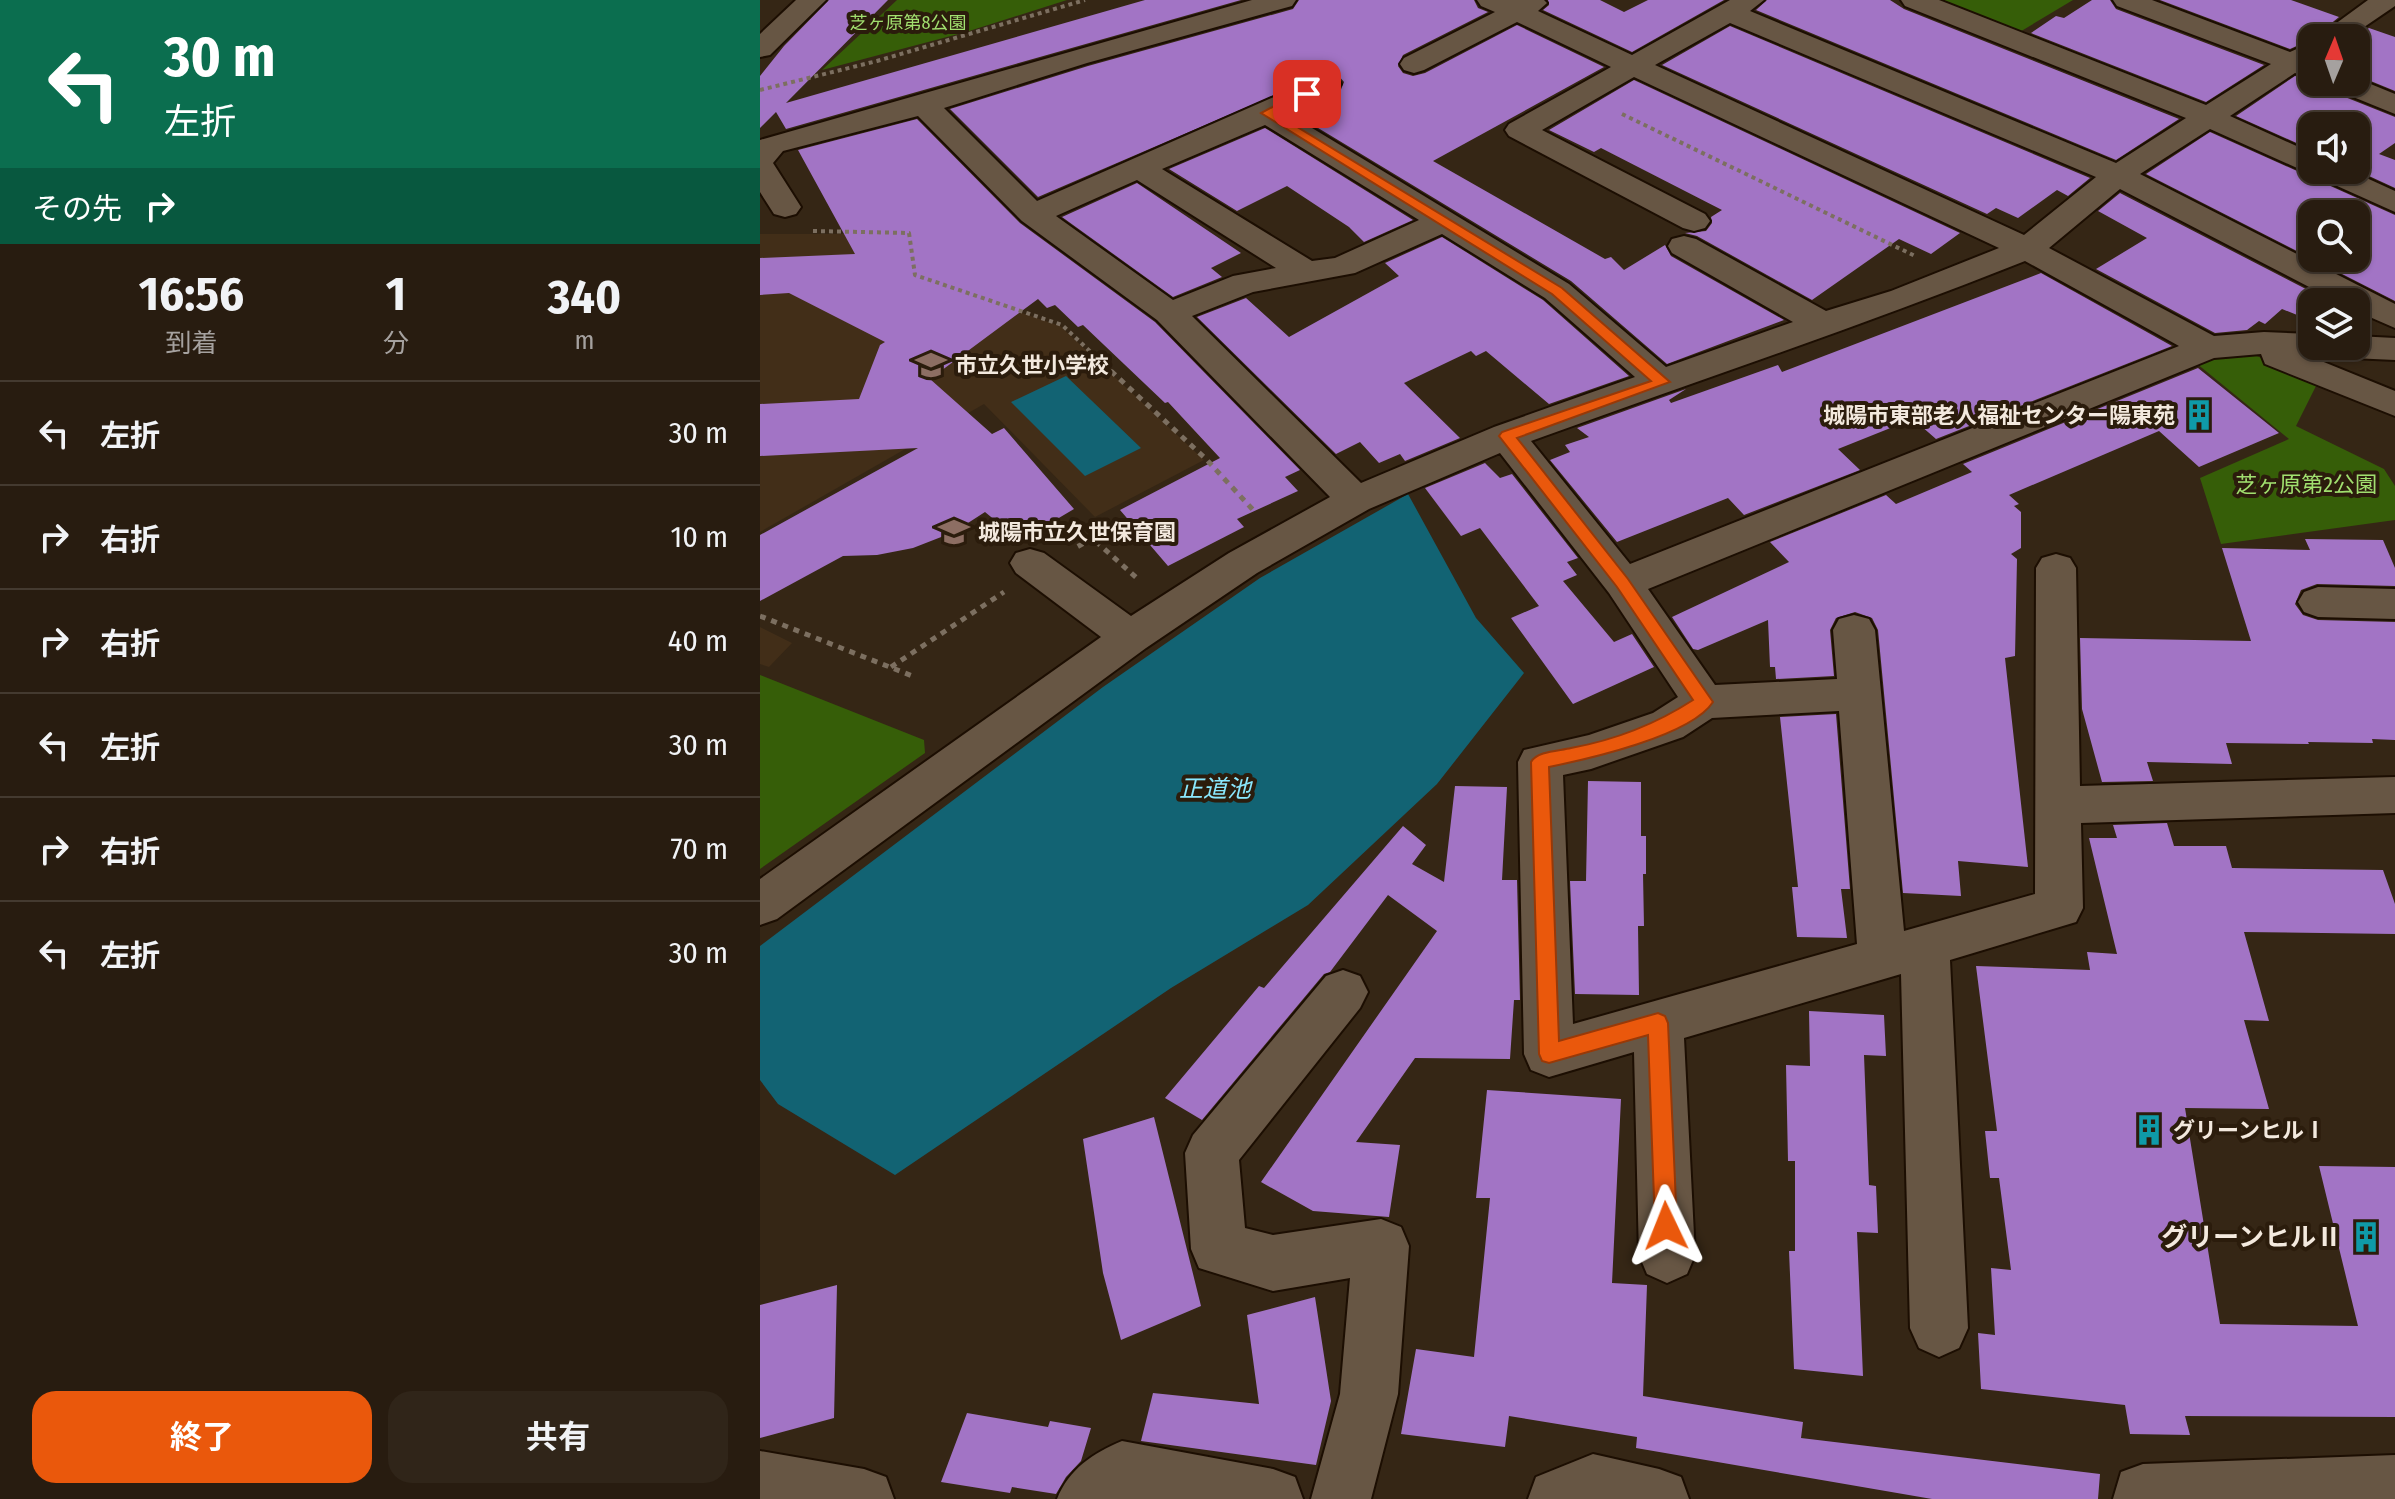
<!DOCTYPE html>
<html lang="ja">
<head>
<meta charset="utf-8">
<style>
  :root { --surface:#281c10; --page:#302519; --text:#f1f3f6; --muted:#a5a19f; --line:#443a30; --accent:#ea580c }
  body { margin:0; font-family:"Fira Sans Condensed","Noto Sans JP",sans-serif; background:var(--page); color:var(--text); height:100vh; display:flex; flex-direction:column; font-size:30px; white-space:nowrap }
  * { box-sizing:border-box; margin:0 }
  p { font-size:26px; color:var(--muted) }
  .icon { flex:none; width:44px; height:44px; fill:none; stroke:currentColor; stroke-width:2; stroke-linecap:round; stroke-linejoin:round }
  .map { position:relative; flex:1; overflow:hidden }
  .drawer { display:flex; flex-direction:column; background:var(--surface); width:760px }
  .drawer>* { flex:none }
  .top-card { background:#0b6e4f; color:#fff; overflow:hidden }
  .needle { width:52px; rotate:2deg }
  .tools { position:absolute; left:1538px; top:24px; display:grid; gap:16px }
  .tools a { display:grid; place-items:center; width:72px; height:72px; border-radius:16px; background:var(--surface); box-shadow:0 2px 6px #0004,0 0 0 2px var(--line); font-size:40px }
  .pin { position:absolute; display:grid; place-items:center; width:68px; height:68px; color:#fff; margin:-34px; border-radius:16px; box-shadow:0 4px 12px #0006 }
  .me { position:absolute; width:88px; margin:-44px; rotate:358deg; stroke-linejoin:round; filter:drop-shadow(0 0 6px #0008) }
  .turn { display:flex; align-items:center; gap:28px; height:168px; padding:0 32px; font-size:36px }
  .turn .icon { width:104px; height:104px; stroke-width:2.5 }
  .turn b { display:block; font-size:56px; line-height:68px }
  .then { display:flex; align-items:center; height:76px; padding:0 32px; background:#0003; gap:16px; font-size:30px }
  .eta { display:flex; justify-content:space-evenly; align-items:center; height:136px; text-align:center }
  .eta b { font-size:48px; font-weight:700; line-height:56px }
  .button { display:flex; gap:16px; margin-top:auto; padding:16px 32px }
  .button a { flex:1; height:92px; border-radius:24px; background:var(--accent); color:#fff; font-size:32px; font-weight:700; line-height:92px; text-align:center }
  .button a+a { background:var(--page); color:var(--text) }
  ul { padding:0; list-style:none }
  li { display:flex; align-items:center; gap:24px; height:104px; padding:0 32px; border-top:2px solid var(--line) }
  li div { flex:1 }
  li b { display:block; font-size:30px }
  li em { font-style:normal }
  main { display:flex; flex:1; min-height:0 }
  .map>svg:first-child { display:block }
</style>
</head>
<body>
<main>
<section class="drawer">
<div class="top-card">
<div class="turn"><svg class="icon" aria-label="left" viewBox="0 0 24 24"><path d="M17 20v-9H6M10 6l-5 5 5 5"/></svg><div><b>30 m</b>左折</div></div>
<div class="then">その先<svg class="icon" aria-label="right" viewBox="0 0 24 24"><path d="M7 20v-9h11M14 6l5 5-5 5"/></svg></div>
</div>
<div class="eta">
<div><b>16:56</b><p>到着</p></div>
<div><b>1</b><p>分</p></div>
<div><b>340</b><p>m</p></div>
</div>
<ul>
<li><svg class="icon" aria-label="left" viewBox="0 0 24 24"><path d="M17 20v-9H6M10 6l-5 5 5 5"/></svg><div><b>左折</b></div><em>30 m</em></li>
<li><svg class="icon" aria-label="right" viewBox="0 0 24 24"><path d="M7 20v-9h11M14 6l5 5-5 5"/></svg><div><b>右折</b></div><em>10 m</em></li>
<li><svg class="icon" aria-label="right" viewBox="0 0 24 24"><path d="M7 20v-9h11M14 6l5 5-5 5"/></svg><div><b>右折</b></div><em>40 m</em></li>
<li><svg class="icon" aria-label="left" viewBox="0 0 24 24"><path d="M17 20v-9H6M10 6l-5 5 5 5"/></svg><div><b>左折</b></div><em>30 m</em></li>
<li><svg class="icon" aria-label="right" viewBox="0 0 24 24"><path d="M7 20v-9h11M14 6l5 5-5 5"/></svg><div><b>右折</b></div><em>70 m</em></li>
<li><svg class="icon" aria-label="left" viewBox="0 0 24 24"><path d="M17 20v-9H6M10 6l-5 5 5 5"/></svg><div><b>左折</b></div><em>30 m</em></li>
</ul>
<div class="button"><a>終了</a><a>共有</a></div>
</section>
<div class="map">
<svg width="1635" height="1499" viewBox="0 0 1635 1499">
  <rect width="100%" height="100%" fill="#352615"/>
  <path fill="#422e18" d="M0,234H147L154,276L300,326L444,460L335,517L224,404L0,532Z
    M0,627L32,643L9,667L0,664Z"/>
  <path fill="#365e08" d="M137,0H307L206,32L62,70Z
    M1177,0H1313L1258,33Z
    M1486,352L1559,380L1536,426L1624,469L1635,486V520L1461,544L1440,478L1529,439L1436,363L1455,354Z
    M0,675L164,740L165,753L0,869Z"/>
  <path fill="#126373" d="M306,376L381,448L325,476L251,402Z
    M648,494L716,618L764,673L677,784L548,905L411,988L135,1175L18,1104L0,1080V946L343,687L500,578Z"/>
  <path fill="#a274c5" fill-rule="evenodd" d="M69,0H128L26,103L385,0H481L26,129L16,112L0,128V76L24,46Z
    M539,0H714L718,8L728,12L643,55L638,66L643,73L653,76L665,73L757,25L844,67L673,161L845,259L851,257L864,270L905,245L911,256L1024,320L907,364L811,281L535,114L580,92L584,82L578,75L568,72L278,197L190,109L328,66L533,9Z
    M788,0H840L864,12L888,0H964L872,52L783,10L789,5Z
    M1007,0H1130L1144,9L1419,119L1356,160L996,10Z
    M1332,0H1350L1356,9L1504,65L1446,102L1271,33L1296,16L1304,18Z
    M1400,0H1531L1579,17L1552,39L1530,49Z
    M970,26L1330,178L1308,196L1297,190L1258,218L1236,208L1227,214L902,65Z
    M1609,28L1635,37V91L1596,75V38H1593Z
    M1535,76L1564,82L1570,91L1635,117V143L1619,154L1635,160V188L1596,170V126H1552V150L1476,116Z
    M874,80L1200,233L1171,254L1139,239L1052,300L937,236L925,233L946,231L952,223L951,217L962,210L841,148L834,152L789,130Z
    M157,119L260,223L395,322L540,470L525,477L538,491L477,519L484,527L408,566L360,510L460,458L408,402L405,403L323,325L318,327L295,305L287,308L278,299L170,379L232,434L244,428L314,509L260,541L225,512L194,532L153,548L117,555L83,556L0,601V535L158,448L0,456V404L99,399L120,345L125,342L29,293L0,295V258L95,254L38,150Z
    M505,128L653,220L604,242L589,227L527,186L477,211L409,169Z
    M1450,132L1635,215V301L1386,174ZM1552,214H1596V258H1552Z
    M377,183L481,253L451,268L462,277L413,297L302,217Z
    M1360,193L1571,302H1552V321L1522,309L1505,324L1499,321L1487,330L1455,333L1336,269L1387,238L1338,211Z
    M682,237L783,300L869,376L789,404L726,351L716,356L711,351L644,383L700,438L645,461L640,454L619,463L600,442L576,454L437,317L486,298L529,337L639,276L625,263Z
    M1281,273L1412,346L1176,439L1153,419L1078,449L1100,470L984,515L968,498L857,542L790,460L810,452L805,445L829,437L817,428L926,389L909,400L911,403L1018,365L1022,372Z
    M1438,368L1519,433L1439,467L1399,431L1249,495L1259,504L1254,506L1261,512V548L1251,554L1257,559L1255,656L1245,658L1268,867L1198,861L1201,896L1143,893L1118,630L1112,618L1095,612L1076,618L1070,630L1074,676L1016,679L1015,667H1010L1008,620L938,650L933,649L912,617L1029,562L1010,542L1126,495L1136,504L1212,472L1203,464Z
    M725,463L740,478L752,474L818,558L807,562L817,575L803,581L854,642L872,634L894,667L813,704L751,618L779,606L720,528L701,536L665,488Z
    M1545,539L1623,540L1635,568V586L1557,584L1541,590L1535,604L1543,615L1558,620L1635,622V740L1612,739L1613,743L1548,742L1549,744L1466,743L1472,764L1387,762L1393,781L1342,782L1322,709L1320,638L1491,641L1462,548L1550,550Z
    M1076,714L1090,889H1081L1087,938L1037,937L1032,887H1038L1020,717Z
    M828,781L881,782V836H886V874H883L884,926H878L879,995L815,994L810,881H826Z
    M695,786L747,787L742,880H757L760,1000H754L750,1059L655,1058L596,1142L640,1145L629,1217L553,1211L501,1182L677,931L628,895L570,972L564,974L442,1120L405,1098L499,986L504,988L643,826L666,845L652,864L684,882Z
    M1407,823L1414,846H1466L1472,868L1623,870L1635,904V934L1484,932L1509,1021L1484,1020L1509,1109L1425,1108L1460,1324L1598,1326L1559,1166L1635,1167V1417L1425,1416L1430,1435L1370,1434L1365,1405L1221,1389L1218,1333L1235,1335L1231,1268L1251,1270L1239,1178H1230L1225,1131H1237L1216,966L1330,970L1327,952L1357,954L1329,838H1357L1353,825Z
    M1049,1011L1124,1015L1126,1056L1104,1055L1109,1185L1116,1186L1118,1233L1097,1232L1103,1376L1034,1369L1029,1251H1035V1161H1028L1026,1065L1050,1066Z
    M727,1090L861,1099L852,1283L887,1285L883,1396L1043,1422L1041,1438L1340,1474L1338,1499H1172L876,1448L877,1437L749,1416L745,1447L641,1434L656,1349L714,1357L730,1198H716Z
    M394,1117L441,1306L361,1340L343,1273L323,1139Z
    M77,1285L74,1418L0,1438V1305Z
    M555,1297L571,1401L556,1465L381,1441L393,1393L499,1404L487,1315Z
    M207,1413L288,1427L290,1421L331,1428L321,1461L306,1477L296,1494L252,1487L250,1493L181,1482Z"/>
  <g fill="none" stroke-linecap="round" stroke-linejoin="round">
    <defs>
      <path id="minor" d="M36,0H66L10,55L0,57V34Z
        M492,0H536L532,6L327,63L184,108L277,201L557,78L567,75L577,78L581,84L577,90L529,114L809,284L906,367L1033,322L912,253L908,246L912,239L924,236L936,239L1066,311L1131,291L1239,248L874,77L782,130L945,214L950,221L945,228L934,231L923,228L749,136L745,130L749,124L851,67L757,22L664,70L654,73L644,70L640,64L644,58L735,12L721,6L717,0H784L787,3L778,11L872,55L970,0H1004L990,11L1356,163L1426,118L1145,6L1141,0H1179L1446,105L1511,64L1357,6L1353,0H1392L1530,52L1552,42V79L1535,73L1470,116L1552,153V170H1589L1635,191V212L1450,129L1380,174L1635,304V328L1596,311V302H1578L1360,189L1289,248L1454,336L1504,332L1552,334V346H1596V336L1635,338V360L1549,356L1635,391V416L1505,364L1501,354L1454,358L888,589L955,685L1077,679L1073,630L1079,619L1094,615L1109,619L1115,630L1144,931L1275,894L1276,568L1282,558L1296,554L1310,558L1316,568L1320,786L1635,777V813L1321,823L1323,908L1316,922L1190,960L1208,1328L1199,1348L1179,1357L1159,1348L1150,1328L1141,974L924,1038L935,1255L927,1274L907,1283L887,1274L879,1255L874,1052L789,1077L771,1070L764,1054L758,762L764,750L829,735L893,713L918,697L849,593L740,453L609,509L497,573L386,648L17,919L0,925V879L341,637L256,573L250,563L256,553L270,549L284,553L371,616L469,553L570,497L397,320L262,221L158,116L23,151L13,163L41,207L36,214L25,217L14,214L0,192V140ZM970,23L1336,177L1264,235L895,65ZM505,125L659,220L575,258L552,261L402,169ZM377,180L516,268L473,276L413,300L296,216ZM682,234L785,298L875,377L734,427L601,483L432,316L493,292L595,273ZM1265,261L1419,346L870,564L771,441C936,381 1102,326 1265,261ZM1079,711L1097,944L813,1024L803,775L831,769L923,737L952,718Z
        M1608,0H1635V6L1588,38H1556Z
        M1596,78L1635,94V114L1571,88L1567,82H1596Z
        M1558,587L1635,589V619L1558,617L1544,612L1538,602L1544,592Z
        M583,970L600,976L608,992L600,1008L479,1160L485,1228L513,1235L621,1219L641,1227L649,1246L638,1394L611,1499H551L580,1394L590,1278L513,1291L439,1268L431,1249L425,1153L433,1135L566,976Z
        M362,1441L513,1469L535,1477L543,1499H297C309,1469 333,1453 362,1441Z
        M0,1451L104,1469L126,1477L134,1499H0Z
        M833,1454L899,1469L921,1477L929,1499H768L776,1477Z
        M1635,1455V1499H1353L1361,1472L1383,1464Z"/>
    </defs>
    <use href="#minor" stroke="#1c0e02" stroke-width="4"/>
    <path stroke="#7c6f60" stroke-width="4" stroke-dasharray="4 4" stroke-linecap="butt" d="M0,90L117,61L325,0
      M862,114L1155,256
      M53,231L149,233L155,275L302,325L353,373"/>
    <path stroke="#7c6f60" stroke-width="5" stroke-dasharray="6 6" stroke-linecap="butt" d="M351,371L446,459L495,512
      M310,529L326,542L317,547
      M326,542L332,538L380,581
      M0,616L155,677
      M131,667L244,592"/>
    <use href="#minor" fill="#675644" fill-rule="evenodd"/>
  </g>
  <path fill="#ea580c" stroke="#983908" stroke-width="2" d="M543,91L553,94L516,114L802,288L910,382L757,438L868,579L953,702C931,736 828,759 789,767L799,1041L898,1013L905,1016L908,1023L917,1226L914,1234L906,1238L898,1234L895,1226L888,1035L789,1063L782,1061L779,1054L771,762C777,751 799,751 811,748C855,740 896,724 933,700L857,587L739,436L742,432L891,381L792,294L501,113Z"/>
  <defs>
    <symbol id="school-bare" viewBox="-9 -9 18 18"><path d="M0-5L7-2L0 1L-7-2ZM-4 1L0 2.5L4 1V4Q0 6-4 4Z" fill="#8d6e63" stroke="#2b1c0c" stroke-width="2.5" paint-order="stroke"/></symbol>
    <symbol id="building-bare" viewBox="-9 -9 18 18"><path d="M-4-6H4V6H1V3H-1V6H-4ZM-2.5-4.3h1.7v1.8h-1.7ZM.8-4.3h1.7v1.8H.8ZM-2.5-1h1.7V.8h-1.7ZM.8-1h1.7V.8H.8Z" fill="#0f9aa8" stroke="#2b1c0c" stroke-width="2.5" paint-order="stroke"/></symbol>
  </defs>
  <g fill-rule="evenodd">
    <use href="#school-bare" x="149" y="343" width="44" height="44"/>
    <use href="#building-bare" x="1417" y="393" width="44" height="44"/>
    <use href="#school-bare" x="172" y="510" width="44" height="44"/>
    <use href="#building-bare" x="1367" y="1108" width="44" height="44"/>
    <use href="#building-bare" x="1584" y="1215" width="44" height="44"/>
  </g>
  <g text-anchor="middle" dominant-baseline="central" stroke-width="8" stroke-linejoin="round" paint-order="stroke">
    <g font-size="18" fill="#a1df6f" stroke="#2b1c0c">
      <text x="148" y="23">芝ヶ原第8公園</text>
    </g>
    <g font-size="22" font-weight="bold" fill="#f3e9de" stroke="#2b1c0c" text-anchor="start">
      <text x="195" y="365">市立久世小学校</text>
      <text x="1415" y="415" text-anchor="end">城陽市東部老人福祉センター陽東苑</text>
      <text x="218" y="532">城陽市立久世保育園</text>
      <text x="1413" y="1130">グリーンヒルⅠ</text>
    </g>
    <g font-size="22" fill="#a1df6f" stroke="#2b1c0c">
      <text x="1546" y="484">芝ヶ原第2公園</text>
    </g>
    <g font-size="24" font-style="italic" fill="#8ae8fe" stroke="#2b1c0c">
      <text x="455" y="789">正道池</text>
    </g>
    <g font-size="26" font-weight="bold" fill="#f3e9de" stroke="#2b1c0c" text-anchor="end">
      <text x="1582" y="1237">グリーンヒルⅡ</text>
    </g>
  </g>
</svg>
<div class="tools">
<a><svg class="needle" viewBox="-14 -14 28 28"><path d="M0-13l5 13h-10z" fill="#e53935"/><path d="M0 13l5-13h-10z" fill="#a5a19f"/></svg></a>
<a><svg class="icon" aria-label="sound" viewBox="0 0 24 24"><path d="M4 9h4l5-4v14l-5-4H4zM17 9q2 3 0 6"/></svg></a>
<a><svg class="icon" aria-label="search" viewBox="0 0 24 24"><circle cx="10" cy="10" r="6"/><path d="M15 15l6 6"/></svg></a>
<a><svg class="icon" aria-label="layers" viewBox="0 0 24 24"><path d="M12 4l9 5-9 5-9-5zM3 14l9 5 9-5"/></svg></a>
</div>
<div class="pin" style="left:547px;top:94px;background:#d93025"><svg class="icon" aria-label="arrive" viewBox="0 0 24 24"><path d="M6 21V4h12l-3 4 3 4H6"/></svg></div>
<svg class="me" style="left:906px;top:1226px" viewBox="-20 -20 40 40"><path d="M0-17L14 15 0 8-14 15z" fill="#ea580c" stroke="#fff" stroke-width="4"/></svg>
</div>
</main>
</body>
</html>
